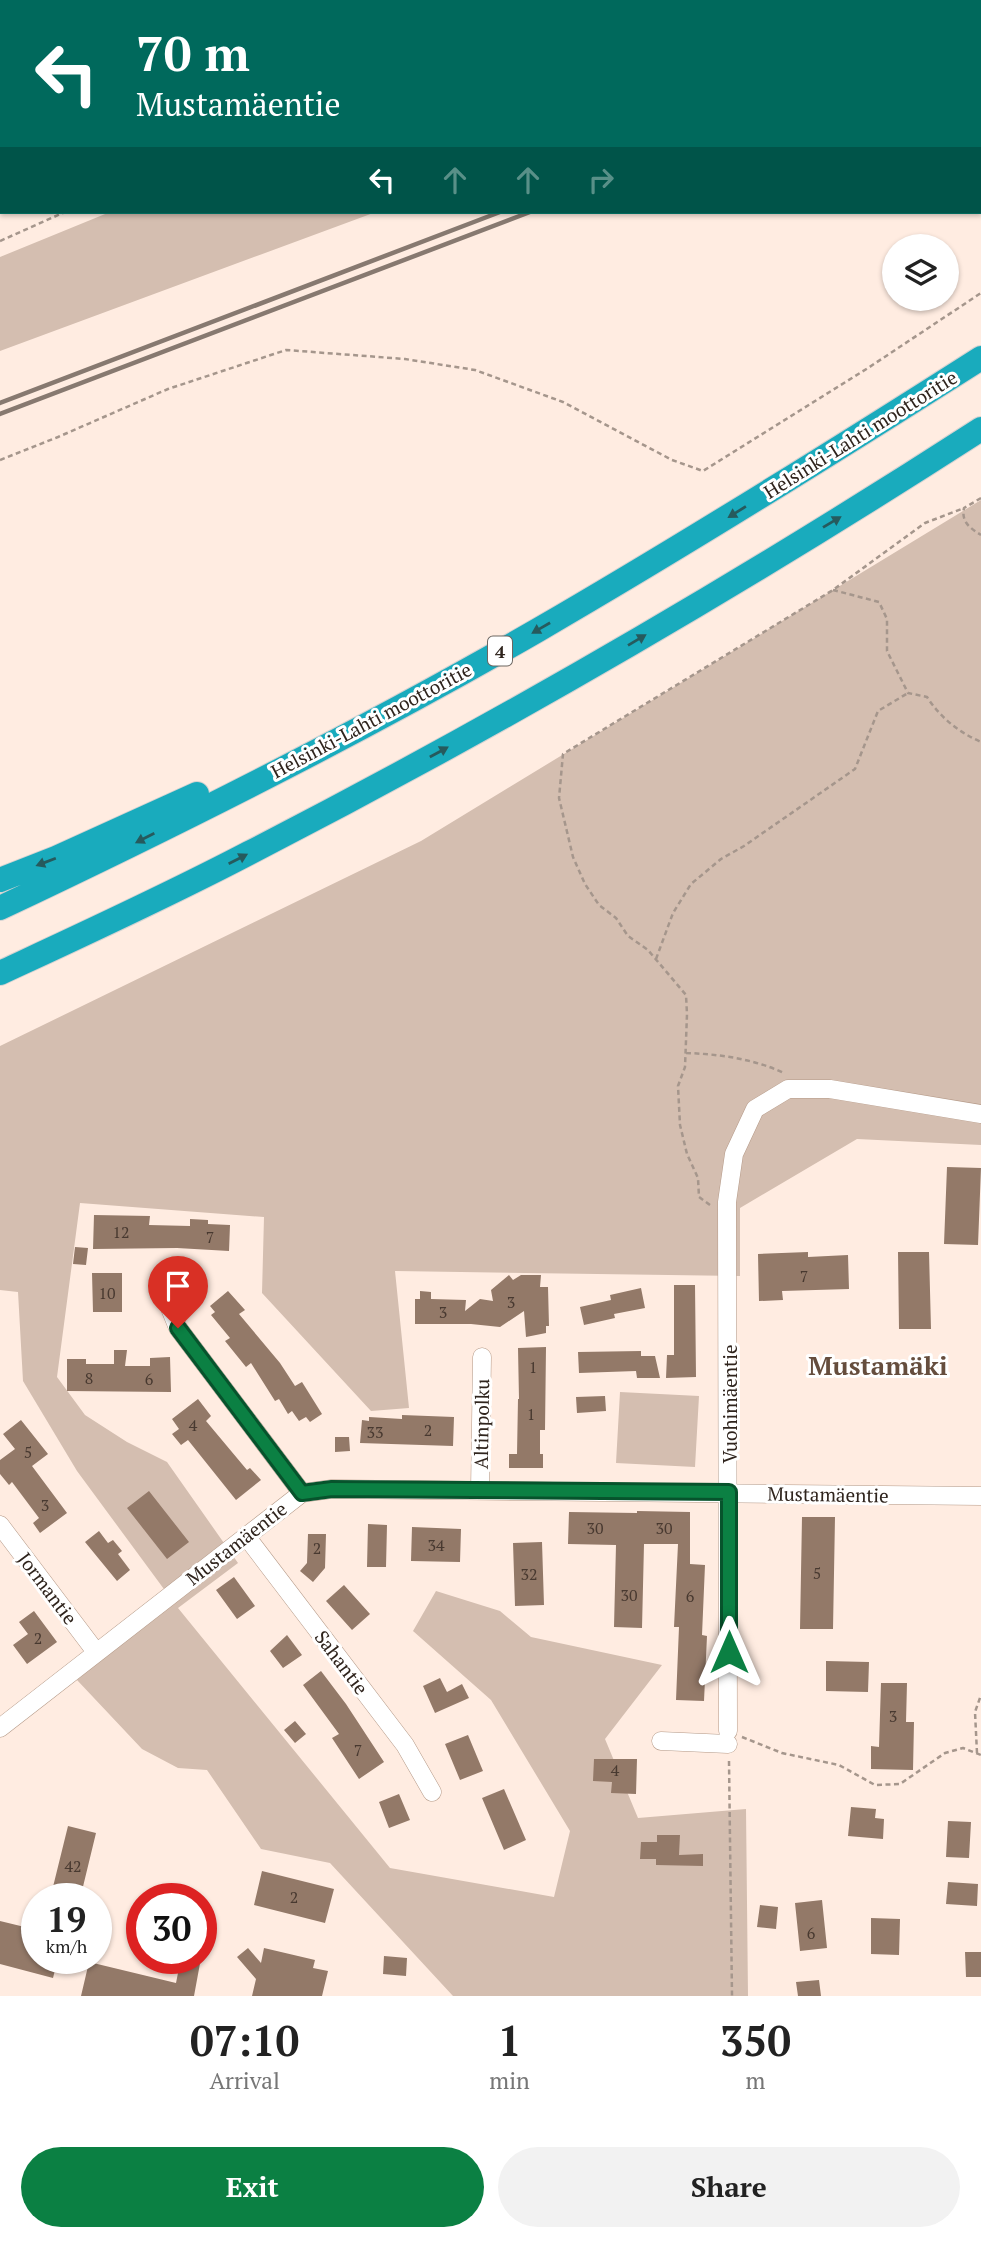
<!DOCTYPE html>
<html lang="en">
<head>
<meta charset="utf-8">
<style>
  :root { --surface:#fff; --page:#f2f2f2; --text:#222; --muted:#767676; --accent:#0b8043 }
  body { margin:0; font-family:"PT Serif",serif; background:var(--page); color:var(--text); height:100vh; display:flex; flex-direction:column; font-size:26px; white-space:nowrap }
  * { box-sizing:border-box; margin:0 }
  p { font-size:23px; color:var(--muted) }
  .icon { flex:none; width:38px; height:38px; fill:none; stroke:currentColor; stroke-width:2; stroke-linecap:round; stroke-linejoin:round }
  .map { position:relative; height:1996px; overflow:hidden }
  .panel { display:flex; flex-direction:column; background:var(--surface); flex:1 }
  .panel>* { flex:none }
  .guide { position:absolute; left:0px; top:0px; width:982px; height:214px; box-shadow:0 2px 5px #0004; background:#00695c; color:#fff; overflow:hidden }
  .buttons { position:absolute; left:882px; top:234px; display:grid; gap:14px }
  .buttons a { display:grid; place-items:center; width:77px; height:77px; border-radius:50%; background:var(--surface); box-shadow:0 2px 5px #0004; font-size:35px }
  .speed { position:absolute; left:21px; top:1883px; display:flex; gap:14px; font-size:35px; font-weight:700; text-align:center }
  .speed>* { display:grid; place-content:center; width:91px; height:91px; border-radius:50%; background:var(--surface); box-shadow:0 2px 5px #0004; line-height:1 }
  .speed small { font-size:18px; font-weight:400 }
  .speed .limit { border:10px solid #d22; background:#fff; color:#111 }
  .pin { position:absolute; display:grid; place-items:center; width:60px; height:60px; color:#fff; margin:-72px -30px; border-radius:50% 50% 50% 0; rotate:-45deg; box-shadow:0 0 7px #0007 }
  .pin .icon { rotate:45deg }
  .me { position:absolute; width:77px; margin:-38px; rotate:0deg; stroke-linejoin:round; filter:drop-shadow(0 0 5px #0008) }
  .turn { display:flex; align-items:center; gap:24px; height:147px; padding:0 21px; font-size:32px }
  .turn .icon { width:91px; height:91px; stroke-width:2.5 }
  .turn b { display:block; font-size:49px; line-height:60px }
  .lanes { display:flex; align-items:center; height:66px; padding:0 21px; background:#0003; justify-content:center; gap:35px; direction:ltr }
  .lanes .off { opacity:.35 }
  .eta { display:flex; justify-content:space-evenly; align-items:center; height:119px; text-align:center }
  .eta b { font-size:42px; font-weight:700; line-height:49px }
  .action { display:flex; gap:14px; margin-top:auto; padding:14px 21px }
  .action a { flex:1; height:80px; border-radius:42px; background:var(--accent); color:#fff; font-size:28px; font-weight:700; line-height:80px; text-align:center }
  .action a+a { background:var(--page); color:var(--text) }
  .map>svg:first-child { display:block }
</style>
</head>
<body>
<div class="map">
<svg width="981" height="1996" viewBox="0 0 981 1996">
  <rect width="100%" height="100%" fill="#ffece1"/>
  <path fill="#d4beb0" d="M618,0H945L941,2H614Z
    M110,212H376L0,351V257Z
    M981,500V1145L857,1139L740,1208V1276L395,1271L409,1408L371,1411L262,1293L264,1217L80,1203L57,1377L85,1415L127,1442L167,1462L238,1563L178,1608L390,1868L554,1897L570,1831L491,1700L413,1631L436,1591L500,1611L531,1637L662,1665L605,1739L638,1818L746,1809L748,1996H453L330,1863L261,1849L207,1770L178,1768L142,1749L77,1680L172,1600L77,1471L23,1381L18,1292L0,1290V1046L421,841Z
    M620,1392L699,1396L695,1467L616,1463Z"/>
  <path fill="#937968" d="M947,1167L981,1168L978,1245L944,1244Z
    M94,1215L150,1216L149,1225L190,1226V1219L208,1220V1224L230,1225L229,1251L177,1248L93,1249Z
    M75,1247L88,1248L86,1265L73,1264Z
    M808,1252V1257L848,1255L849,1289L782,1291L783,1300L759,1301L758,1254Z
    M898,1252H929L931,1329H899Z
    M92,1273H122V1312H93Z
    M509,1275L513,1280L521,1275H541L540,1287H548L549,1326H546V1333L526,1337L524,1311L500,1327L471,1324H415V1299H420V1291L431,1292V1299L466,1300L465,1311L480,1299L493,1301L491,1290Z
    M674,1285H695L696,1377L666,1378L667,1355H674Z
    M641,1288L645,1308L614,1314L615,1318L584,1325L580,1307L611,1300L610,1295Z
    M228,1291L245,1310L239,1314L280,1363L295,1386L302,1382L322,1414L310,1422L306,1417L299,1421L292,1411L288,1414L279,1399L275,1401L251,1363L246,1367L225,1341L230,1338L211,1315L215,1312L210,1306Z
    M546,1347L545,1430H540V1454H543V1468H509V1454H517L518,1399H519L518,1348Z
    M114,1350H127L125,1366H150V1358L170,1357L171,1392L67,1391V1359H86V1364H114Z
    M641,1351V1356H655L660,1378H637L636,1371L579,1373L578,1352Z
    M605,1396L606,1411L577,1413L576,1397Z
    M198,1399L211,1416L206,1421L247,1470L250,1468L261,1480L236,1500L188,1440L181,1445L172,1434L179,1429L172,1419Z
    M402,1415L454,1417L453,1446L360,1443L362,1420L369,1421V1417L402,1419Z
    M21,1420L48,1454L32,1466L67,1513L40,1533L33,1523L39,1518L12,1482L9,1485L0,1474V1460L15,1449L3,1434Z
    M335,1437H349L350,1451L335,1452Z
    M149,1491L189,1542L167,1559L127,1508Z
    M637,1511L690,1512V1564L705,1565L702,1635L707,1636L704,1701L676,1700L679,1627H674L678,1544H644L642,1628L614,1627L616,1545L568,1544L569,1512L637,1513Z
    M802,1517H835L833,1629H800Z
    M368,1524L387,1525L386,1567H367Z
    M412,1527L461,1529L460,1562L411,1561Z
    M99,1531L108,1543L113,1540L122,1551L118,1554L130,1570L117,1581L85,1542Z
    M308,1534H326L325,1568L313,1582L300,1571L307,1563Z
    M542,1542L544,1605L515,1606L513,1543Z
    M234,1577L255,1606L237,1619L216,1590Z
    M344,1585L370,1614L352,1630L326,1601Z
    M34,1611L57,1642L27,1664L13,1645L28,1634L19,1622Z
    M287,1635L302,1655L283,1668L270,1651Z
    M826,1661L869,1662L868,1692L826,1691Z
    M321,1671L346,1704L384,1762L359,1779L332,1738L339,1734L303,1685Z
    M440,1678L447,1692L462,1684L469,1698L435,1713L423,1686Z
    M881,1683H907L906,1722H914L913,1770L871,1769V1746L879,1747Z
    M295,1721L306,1734L295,1743L284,1730Z
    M468,1735L483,1771L460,1780L445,1744Z
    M594,1759H637L636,1794L611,1793L612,1782L593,1781Z
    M504,1789L526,1840L504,1850L482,1798Z
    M399,1794L410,1820L389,1828L379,1802Z
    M851,1807L876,1809L875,1818L884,1819L883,1839L848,1836Z
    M948,1821L971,1822L969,1858L946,1857Z
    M68,1826L96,1833L80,1899H50Z
    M657,1835H680L679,1855L703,1854V1866L656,1865V1859H640L641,1842H657Z
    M262,1871L334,1889L325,1923L254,1905Z
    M948,1882L978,1884L977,1906L946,1904Z
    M822,1900L827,1948L800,1951L795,1903Z
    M760,1905L778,1907L776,1929L757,1927Z
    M871,1918L900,1919L899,1955L871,1954Z
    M0,1921L37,1930V1958H58L53,1978L0,1964Z
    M248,1948L261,1963L264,1948L315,1960L313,1968L328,1971L322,1996H252L256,1979L237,1957Z
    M965,1952H981V1977H966Z
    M384,1956L407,1958L406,1976L383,1974Z
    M181,1958H201L194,1996H81L89,1962L176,1983Z
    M819,1980L821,1996H798L796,1982Z"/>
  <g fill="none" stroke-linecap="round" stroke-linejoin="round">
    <defs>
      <path id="minor" d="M165,1296L178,1328L302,1493
        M480,1490L482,1357
        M0,1525L96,1652
        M246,1536L405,1745L432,1792
        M0,1728L302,1493L332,1489L981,1496
        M728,1731L727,1202L734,1154L755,1109L788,1089H830L981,1114
        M661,1741L728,1744"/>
      <path id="highway" d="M0,880L56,858L197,794
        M0,908C182,822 363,731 538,630C688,543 835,451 981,358
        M0,973C84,934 167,896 249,853C500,724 744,582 981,429"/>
    </defs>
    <use href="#minor" stroke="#b49987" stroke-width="19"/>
    <use href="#highway" stroke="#d5d3d2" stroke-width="26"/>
    <path stroke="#a5968c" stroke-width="2.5" stroke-dasharray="5 3.5" stroke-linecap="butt" d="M829,0L831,2
      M574,2L578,0
      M0,241L65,212
      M0,460L58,437L168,389L286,350L405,359L475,370L563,402L672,460L703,471L868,368L981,293
      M981,498L964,508C961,522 970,528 981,535
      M833,590L879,602L887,619V651L908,693L927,697C940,717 958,732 981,742
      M656,959L673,913L691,884L721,859L744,846L855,769L878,711L908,693
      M686,1053C719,1054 754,1059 784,1073
      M710,1205L699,1197L698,1178L687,1154L680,1125L678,1086L685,1067L687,1014L686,995L648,950L628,936L616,918L599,905L585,884L573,857L559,798L563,754L833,590L925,523L964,508
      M742,1737L782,1753L839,1765L875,1785L900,1784L945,1753L963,1748L981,1755
      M977,1753L975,1712L981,1695
      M729,1761L732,1996"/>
    <use href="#minor" stroke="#fff" stroke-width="18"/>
    <use href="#highway" stroke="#19abbd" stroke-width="24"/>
    <path stroke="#877970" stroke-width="4.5" d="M980,27L981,26
      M980,38H981
      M0,403L500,212
      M0,414L530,212"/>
  </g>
  <defs><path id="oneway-solid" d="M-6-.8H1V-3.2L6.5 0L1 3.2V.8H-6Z" transform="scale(1.75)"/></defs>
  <g fill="#265a5d">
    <use href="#oneway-solid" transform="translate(737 512) rotate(148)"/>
    <use href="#oneway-solid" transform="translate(832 522) rotate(-31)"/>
    <use href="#oneway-solid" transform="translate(541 628) rotate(150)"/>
    <use href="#oneway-solid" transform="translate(637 640) rotate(-31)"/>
    <use href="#oneway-solid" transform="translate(439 752) rotate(-29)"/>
    <use href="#oneway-solid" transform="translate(145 838) rotate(153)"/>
    <use href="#oneway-solid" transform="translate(238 859) rotate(-27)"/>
    <use href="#oneway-solid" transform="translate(46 862) rotate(159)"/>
  </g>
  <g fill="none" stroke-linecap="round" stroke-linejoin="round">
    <defs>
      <path id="route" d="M178,1328L302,1493L332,1489L729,1492V1652"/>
    </defs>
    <use href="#route" stroke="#07532c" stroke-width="18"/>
    <use href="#route" stroke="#0b8043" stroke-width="12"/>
  </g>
  <g text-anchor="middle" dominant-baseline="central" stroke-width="6" stroke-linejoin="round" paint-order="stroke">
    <g font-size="16" fill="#483930">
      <text x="121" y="1232">12</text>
      <text x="210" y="1237">7</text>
      <text x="804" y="1276">7</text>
      <text x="107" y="1293">10</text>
      <text x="511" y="1302">3</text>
      <text x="443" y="1312">3</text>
      <text x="533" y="1367">1</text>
      <text x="89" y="1378">8</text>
      <text x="149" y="1379">6</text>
      <text x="531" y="1414">1</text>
      <text x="193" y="1425">4</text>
      <text x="428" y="1430">2</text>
      <text x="375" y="1432">33</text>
      <text x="28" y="1452">5</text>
      <text x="45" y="1505">3</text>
      <text x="595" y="1528">30</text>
      <text x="664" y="1528">30</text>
      <text x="436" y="1545">34</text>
      <text x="317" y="1548">2</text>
      <text x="817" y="1573">5</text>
      <text x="529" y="1574">32</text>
      <text x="629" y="1595">30</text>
      <text x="690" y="1596">6</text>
      <text x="38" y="1638">2</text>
      <text x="893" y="1716">3</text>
      <text x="358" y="1750">7</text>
      <text x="615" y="1770">4</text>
      <text x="73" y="1866">42</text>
      <text x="294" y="1897">2</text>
      <text x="811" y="1933">6</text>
    </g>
    <rect fill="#fff" stroke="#6d6661" stroke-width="2" x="488" y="636.5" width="24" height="29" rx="5"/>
    <g font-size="18" font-weight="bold" fill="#2f241d">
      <text x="500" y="651">4</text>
    </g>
    <g font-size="19" fill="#2f241d" stroke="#fff">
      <text transform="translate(860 434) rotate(-32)">Helsinki-Lahti moottoritie</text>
      <text transform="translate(371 720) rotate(-28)">Helsinki-Lahti moottoritie</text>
      <text transform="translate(729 1404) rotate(-90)">Vuohimäentie</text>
      <text transform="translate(481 1424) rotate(-89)">Altinpolku</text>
      <text transform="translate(828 1494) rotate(1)">Mustamäentie</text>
      <text transform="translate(236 1543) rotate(-38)">Mustamäentie</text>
      <text transform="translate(48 1588) rotate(53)">Jormantie</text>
      <text transform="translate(342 1662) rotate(53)">Sahantie</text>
    </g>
    <g font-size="26" font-weight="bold" fill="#654d3d" stroke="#fff">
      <text x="878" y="1365">Mustamäki</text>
    </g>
  </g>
</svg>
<div class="buttons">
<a><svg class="icon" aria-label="layers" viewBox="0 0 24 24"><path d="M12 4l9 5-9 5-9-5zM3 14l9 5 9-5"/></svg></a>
</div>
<div class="speed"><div>19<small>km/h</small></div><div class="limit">30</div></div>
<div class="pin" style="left:178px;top:1328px;background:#d93025"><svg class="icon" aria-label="arrive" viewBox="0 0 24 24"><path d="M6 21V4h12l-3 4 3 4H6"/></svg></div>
<svg class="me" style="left:729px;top:1652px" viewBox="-20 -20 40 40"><path d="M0-17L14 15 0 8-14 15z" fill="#0b8043" stroke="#fff" stroke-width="4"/></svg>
<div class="guide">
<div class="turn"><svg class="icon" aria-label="left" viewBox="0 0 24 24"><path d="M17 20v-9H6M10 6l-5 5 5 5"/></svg><div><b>70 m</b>Mustamäentie</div></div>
<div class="lanes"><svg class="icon" aria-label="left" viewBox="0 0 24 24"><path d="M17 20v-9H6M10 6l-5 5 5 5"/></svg><svg class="icon off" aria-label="ahead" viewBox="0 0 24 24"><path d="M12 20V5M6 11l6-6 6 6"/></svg><svg class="icon off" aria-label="ahead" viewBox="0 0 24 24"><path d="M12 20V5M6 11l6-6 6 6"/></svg><svg class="icon off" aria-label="right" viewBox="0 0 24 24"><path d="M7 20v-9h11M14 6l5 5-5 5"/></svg></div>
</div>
</div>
<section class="panel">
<div class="eta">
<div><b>07:10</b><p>Arrival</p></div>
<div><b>1</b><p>min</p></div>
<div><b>350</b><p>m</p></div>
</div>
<div class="action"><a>Exit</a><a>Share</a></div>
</section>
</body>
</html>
